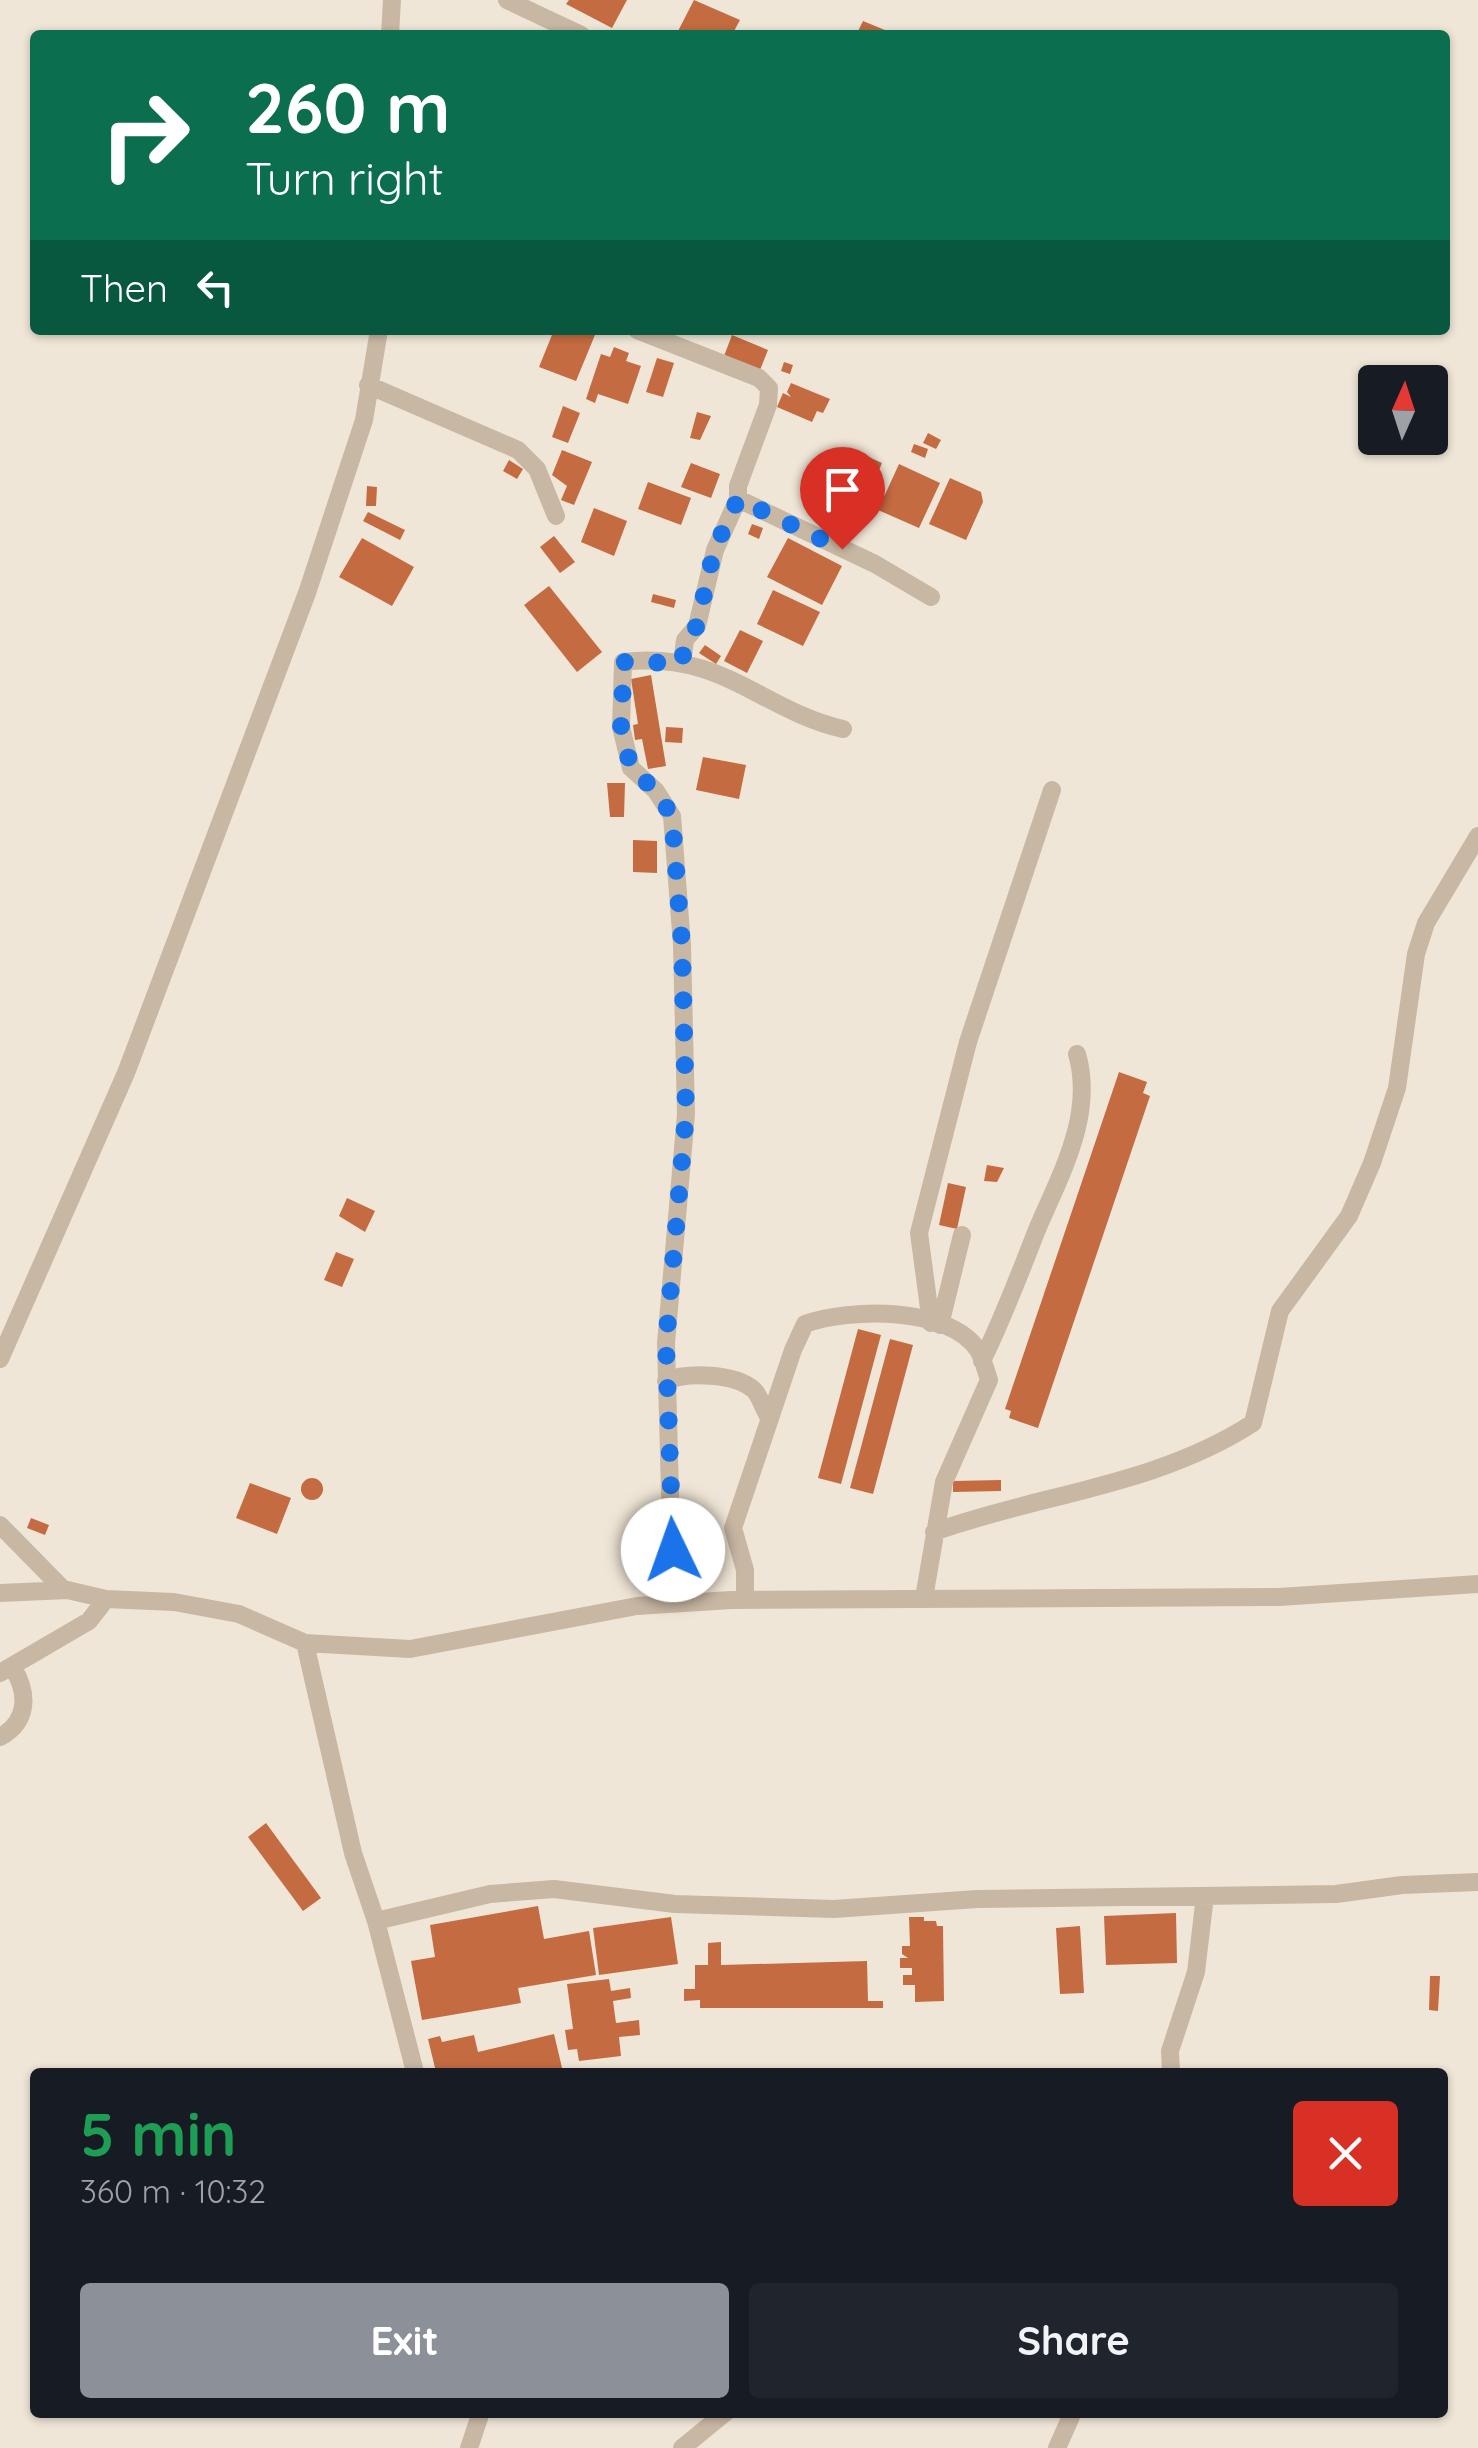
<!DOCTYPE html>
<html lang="en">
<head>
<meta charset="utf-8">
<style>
  :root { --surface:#171b24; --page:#20242c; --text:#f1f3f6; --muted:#9ea1a6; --accent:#8c9099 }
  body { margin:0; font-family:Quicksand,sans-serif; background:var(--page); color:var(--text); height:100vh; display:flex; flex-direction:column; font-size:38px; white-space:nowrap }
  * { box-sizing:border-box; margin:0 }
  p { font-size:32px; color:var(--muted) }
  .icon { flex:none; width:55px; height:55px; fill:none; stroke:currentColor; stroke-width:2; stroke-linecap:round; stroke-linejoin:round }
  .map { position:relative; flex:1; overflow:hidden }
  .panel { position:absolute; left:30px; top:2068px; width:1418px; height:350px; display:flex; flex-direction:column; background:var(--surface); border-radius:10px; box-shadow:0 2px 8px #0004 }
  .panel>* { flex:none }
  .guide { position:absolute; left:30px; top:30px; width:1420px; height:305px; border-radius:10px; box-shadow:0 2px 8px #0004; background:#0b6e4f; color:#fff; overflow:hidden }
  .needle { width:65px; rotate:3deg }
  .fabs { position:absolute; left:1358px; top:365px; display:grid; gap:20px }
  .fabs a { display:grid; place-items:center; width:90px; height:90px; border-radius:10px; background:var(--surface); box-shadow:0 2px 8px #0004; font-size:50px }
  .pin { position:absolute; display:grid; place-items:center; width:85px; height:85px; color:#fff; margin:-102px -42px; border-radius:50% 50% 50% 0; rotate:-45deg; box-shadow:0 0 10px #0007 }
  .pin .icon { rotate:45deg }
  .me { position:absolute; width:110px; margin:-55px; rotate:357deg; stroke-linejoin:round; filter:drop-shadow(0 0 8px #0008) }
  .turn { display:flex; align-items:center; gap:35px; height:210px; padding:0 50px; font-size:45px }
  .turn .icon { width:130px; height:130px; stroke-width:2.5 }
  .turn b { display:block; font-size:70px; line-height:85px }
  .then { display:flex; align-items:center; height:95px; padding:0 50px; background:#0003; gap:20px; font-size:38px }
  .round { display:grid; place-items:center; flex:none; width:105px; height:105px; border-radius:10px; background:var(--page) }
  .overview { display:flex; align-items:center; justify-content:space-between; height:170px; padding:0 50px }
  h1 { font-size:60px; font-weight:700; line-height:75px; color:#1e9e55 }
  .cta { display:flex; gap:20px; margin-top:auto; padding:20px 50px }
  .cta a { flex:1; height:115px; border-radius:10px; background:var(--accent); color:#fff; font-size:40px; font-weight:700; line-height:115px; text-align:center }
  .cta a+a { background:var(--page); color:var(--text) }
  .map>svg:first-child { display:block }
</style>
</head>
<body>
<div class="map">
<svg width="1478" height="2448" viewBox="0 0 1478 2448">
  <rect width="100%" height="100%" fill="#f0e6d7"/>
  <path fill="#c46b41" d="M569,0H627L612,28L566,4Z
    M694,0L740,20L732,35H676Z
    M863,21L897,35H856Z
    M554,330H597L576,381L539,367Z
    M732,335L768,350L760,370L724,356Z
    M614,347L629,353L626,361L641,366L628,404L598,394L595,403L586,399L601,354L610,357Z
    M657,358L674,363L663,397L646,392Z
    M784,362L793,365L790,374L781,371Z
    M791,383L830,399L823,413L817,411L812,422L777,407L783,393L791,397L787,392Z
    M563,406L580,413L568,443L552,437Z
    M697,412L711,416L700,440L690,438Z
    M928,433L941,440L936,449L923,443Z
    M914,444L928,449L925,458L911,452Z
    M851,449L882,463L863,507L833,494V476L827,473L832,461L843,466Z
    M562,450L592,462L574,505L561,500L567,486L552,475Z
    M509,460L523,469L517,479L503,471Z
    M691,463L720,474L711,498L681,487Z
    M899,464L940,483L919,528L878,510Z
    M950,478L981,492L983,502L966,540L929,524Z
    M648,482L691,498L681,525L638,509Z
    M367,486L377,487L376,506H366Z
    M594,508L627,521L614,556L581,542Z
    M368,512L405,530L400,540L363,521Z
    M752,524L763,528L759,539L748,534Z
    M554,536L575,562L560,573L540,547Z
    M362,538L414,567L392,606L339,577Z
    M788,538L842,566L822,605L767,577Z
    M549,586L602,652L577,672L524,605Z
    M773,590L820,612L803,646L757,624Z
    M653,594L676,600L674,608L651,602Z
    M740,630L763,641L747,673L724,661Z
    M705,645L721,656L716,664L699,653Z
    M651,675L666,766L648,769L642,739L635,740L633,725L638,724L631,679Z
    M666,727L683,728L682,743L665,742Z
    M703,757L746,765L739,799L696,790Z
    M607,783H625L624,817H610Z
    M633,840L657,841V873L633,872Z
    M1119,1072L1147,1082L1143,1093L1150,1096L1038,1428L1009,1418L1011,1411L1005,1409Z
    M987,1165L1004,1168L997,1182L984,1181Z
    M948,1183L966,1187L957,1229L939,1225Z
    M347,1198L375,1211L365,1232L339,1216Z
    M336,1252L354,1259L342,1287L324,1280Z
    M858,1329L881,1335L841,1484L818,1478Z
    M890,1339L913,1345L873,1494L850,1488Z
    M301 1489a11 11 0 1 1 22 0a11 11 0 1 1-22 0Z
    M1001,1480V1491L953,1492V1481Z
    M250,1483L291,1498L277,1534L236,1518Z
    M31,1518L49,1525L45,1535L27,1528Z
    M266,1823L321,1898L303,1911L248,1837Z
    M538,1906L544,1939L589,1931L596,1975L518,1988L521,2003L422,2020L411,1961L435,1957L430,1925Z
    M1176,1913L1177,1963L1106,1965L1104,1916Z
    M671,1917L678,1964L599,1975L593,1928Z
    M909,1917H924V1921H936L937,1926H943L944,2001L915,2002V1985H903V1975H912V1968H900V1958H908L902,1954V1946H910Z
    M1080,1926L1084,1993L1060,1994L1056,1928Z
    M721,1942V1965L867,1961L868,2001H883V2008H700V2000L684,2001V1989H695V1965H708V1943Z
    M1430,1976H1440L1438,2011L1429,2010Z
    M609,1979L611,1991L630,1988L631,1998L613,2001L616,2023L639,2020L640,2035L619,2037L621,2056L579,2061L577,2049L568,2050L565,2030L573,2029L567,1984Z
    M554,2034L563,2072H436L428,2039L440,2036L442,2042L474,2035L478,2052Z"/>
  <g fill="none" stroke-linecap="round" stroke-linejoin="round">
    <path stroke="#c8b7a3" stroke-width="18" d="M507,0L581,35
      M390,35L392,0
      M637,330L759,378L769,388L768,405L738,486V499L715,550L697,626L685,640L682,663
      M368,385L518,450L537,469L556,516
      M738,499L875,564L931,597
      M931,1323L919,1233L968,1042L1052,790
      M940,1325L962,1235
      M0,1359L126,1073L307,593L364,420L379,330
      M982,1361C1003,1318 1019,1276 1036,1232C1059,1177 1095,1116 1077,1054
      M666,1381C687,1372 735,1373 754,1390C760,1396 764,1411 770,1419
      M0,1525L63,1589L106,1599
      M934,1532C1039,1494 1156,1486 1253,1423L1280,1311L1349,1216L1372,1163L1397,1088L1416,954L1426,923L1478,836
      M0,1593L68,1590
      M745,1600V1570L733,1528L793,1350L805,1324C849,1308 949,1306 978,1350C983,1359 986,1371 989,1380L944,1482L924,1598
      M673,1604L666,1343L686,1114L682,945L672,816L656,791L631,768L621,727L623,662C721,650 761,710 843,729
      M305,1643L353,1853L376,1921L490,1894L554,1889L675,1904L834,1909L977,1899L1336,1894L1402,1885L1478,1882
      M0,1673L89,1621L106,1599L174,1602L239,1614L305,1643L410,1649L637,1606L731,1600L1279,1597L1478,1584
      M0,1737C28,1722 29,1694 13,1668
      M376,1921L415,2072
      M1171,2072L1170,2051L1196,1972L1205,1896
      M469,2448L481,2412
      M682,2448L726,2412
      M1057,2448L1073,2412"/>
  </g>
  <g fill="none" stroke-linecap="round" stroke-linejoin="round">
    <path stroke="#1a73e8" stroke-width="18" stroke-dasharray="0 32.4" d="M673,1550L666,1343L686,1114L682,945L672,816L656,791L631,768L621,727L624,662L682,663L685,640L697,626L714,550L738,499L842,549"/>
  </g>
</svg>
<div class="fabs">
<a><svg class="needle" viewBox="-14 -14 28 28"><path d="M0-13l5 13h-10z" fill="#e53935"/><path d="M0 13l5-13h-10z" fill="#9ea1a6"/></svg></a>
</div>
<div class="pin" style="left:842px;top:549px;background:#d93025"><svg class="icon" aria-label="arrive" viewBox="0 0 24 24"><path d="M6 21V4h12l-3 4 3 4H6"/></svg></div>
<svg class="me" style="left:673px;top:1550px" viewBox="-20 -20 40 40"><circle r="19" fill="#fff"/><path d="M0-13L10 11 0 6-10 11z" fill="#1a73e8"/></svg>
<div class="guide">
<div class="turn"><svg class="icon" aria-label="right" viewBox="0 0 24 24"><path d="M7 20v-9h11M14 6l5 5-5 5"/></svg><div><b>260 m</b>Turn right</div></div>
<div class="then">Then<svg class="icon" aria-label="left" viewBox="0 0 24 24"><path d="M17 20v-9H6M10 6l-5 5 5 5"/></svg></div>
</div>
<section class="panel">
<div class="overview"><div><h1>5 min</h1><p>360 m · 10:32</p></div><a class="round" style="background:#d93025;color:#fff"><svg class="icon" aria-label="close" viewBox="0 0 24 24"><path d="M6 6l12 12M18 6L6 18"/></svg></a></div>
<div class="cta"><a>Exit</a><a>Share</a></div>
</section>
</div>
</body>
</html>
